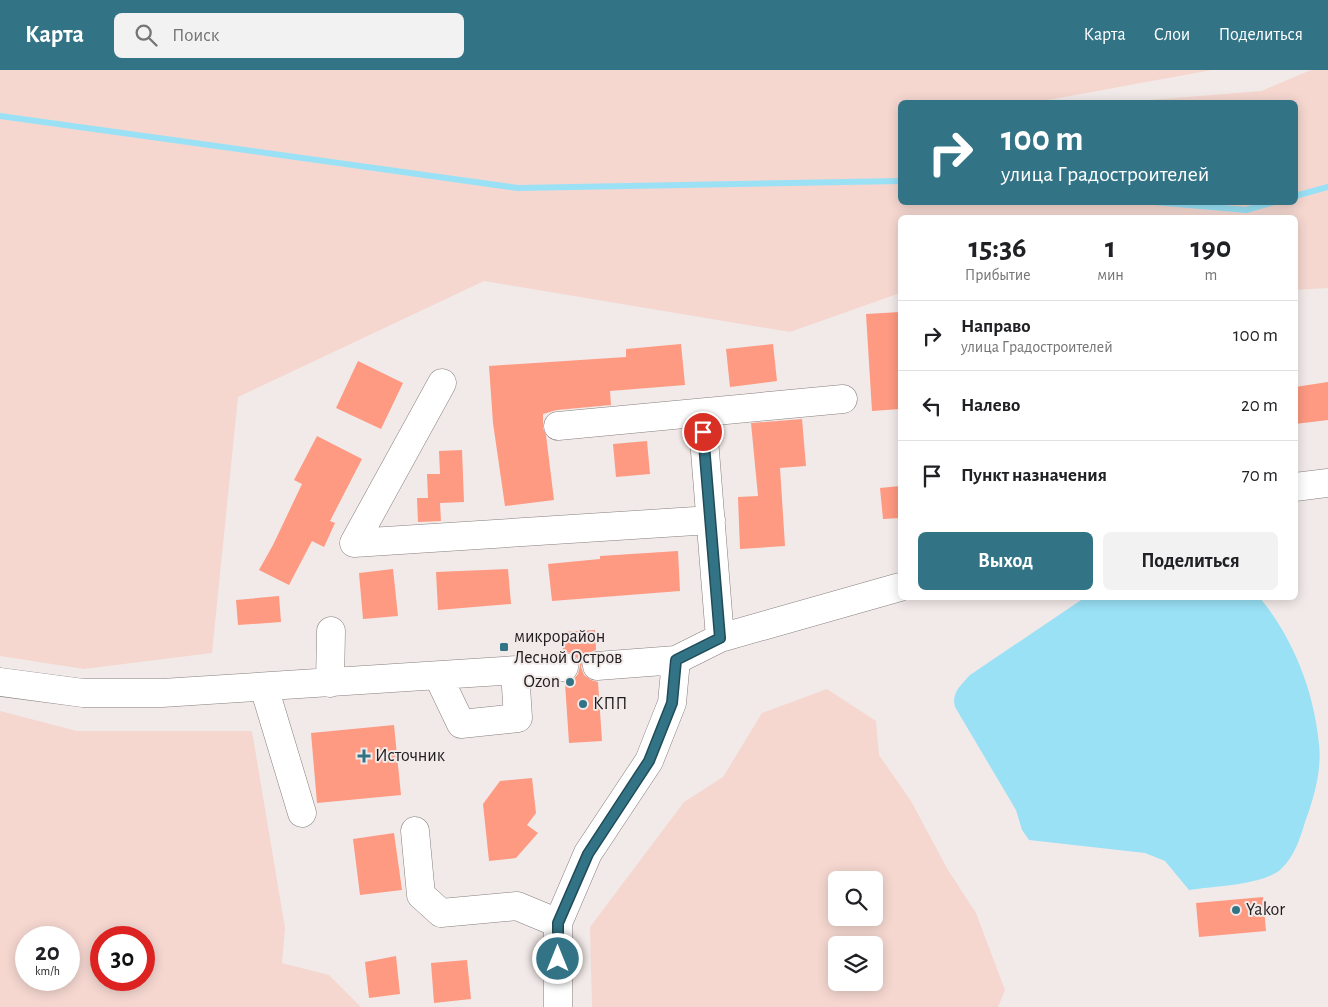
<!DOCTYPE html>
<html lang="ru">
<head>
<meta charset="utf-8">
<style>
  :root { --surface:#fff; --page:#f2f2f2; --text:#202124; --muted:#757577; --line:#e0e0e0; --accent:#327486 }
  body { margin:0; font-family:"Alegreya Sans",sans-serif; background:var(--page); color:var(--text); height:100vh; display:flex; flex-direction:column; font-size:19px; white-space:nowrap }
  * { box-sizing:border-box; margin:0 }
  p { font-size:16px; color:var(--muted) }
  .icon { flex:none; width:28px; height:28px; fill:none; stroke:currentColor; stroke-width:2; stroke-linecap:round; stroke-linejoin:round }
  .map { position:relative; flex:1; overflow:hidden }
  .panel { position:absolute; left:898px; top:145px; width:400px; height:385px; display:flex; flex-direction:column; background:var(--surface); border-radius:8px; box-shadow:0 2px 12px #0003 }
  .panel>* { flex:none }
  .banner { position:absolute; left:898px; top:30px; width:400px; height:105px; border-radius:8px; box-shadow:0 2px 12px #0003; background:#327486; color:#fff; overflow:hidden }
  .fabs { position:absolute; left:828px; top:801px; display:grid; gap:10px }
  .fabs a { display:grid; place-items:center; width:55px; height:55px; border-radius:8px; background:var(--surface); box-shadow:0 2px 12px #0003; font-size:25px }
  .speed { position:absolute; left:15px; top:856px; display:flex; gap:10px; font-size:25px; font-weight:700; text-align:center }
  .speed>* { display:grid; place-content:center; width:65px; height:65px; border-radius:50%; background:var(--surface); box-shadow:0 2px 12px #0003; line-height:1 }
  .speed small { font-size:12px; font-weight:400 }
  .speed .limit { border:8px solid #d22; background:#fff; color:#111 }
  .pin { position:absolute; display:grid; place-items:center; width:42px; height:42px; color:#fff; margin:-21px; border:2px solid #fff; border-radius:50%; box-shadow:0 1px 5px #0007 }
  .me { position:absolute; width:55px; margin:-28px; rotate:0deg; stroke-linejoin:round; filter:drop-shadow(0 0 4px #0008) }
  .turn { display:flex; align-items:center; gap:18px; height:105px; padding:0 20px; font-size:22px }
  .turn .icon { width:65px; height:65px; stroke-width:2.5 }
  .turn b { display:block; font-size:35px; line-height:42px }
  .eta { display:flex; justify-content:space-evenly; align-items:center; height:85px; text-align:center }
  .eta b { font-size:30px; font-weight:700; line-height:35px }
  .button { display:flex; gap:10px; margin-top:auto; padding:10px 20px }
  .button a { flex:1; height:58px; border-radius:8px; background:var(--accent); color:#fff; font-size:20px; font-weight:700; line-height:58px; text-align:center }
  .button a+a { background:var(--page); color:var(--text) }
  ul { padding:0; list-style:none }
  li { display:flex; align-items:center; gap:15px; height:70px; padding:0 20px; border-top:1px solid var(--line) }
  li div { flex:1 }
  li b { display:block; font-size:19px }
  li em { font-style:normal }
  header { display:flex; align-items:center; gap:30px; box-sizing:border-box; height:70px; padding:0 25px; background:var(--accent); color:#fff }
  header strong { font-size:24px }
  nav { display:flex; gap:28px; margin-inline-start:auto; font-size:18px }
  .search { width:350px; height:45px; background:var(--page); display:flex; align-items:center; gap:12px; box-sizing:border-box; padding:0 18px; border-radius:8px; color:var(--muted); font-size:19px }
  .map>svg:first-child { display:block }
</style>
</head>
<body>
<header>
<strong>Карта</strong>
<div class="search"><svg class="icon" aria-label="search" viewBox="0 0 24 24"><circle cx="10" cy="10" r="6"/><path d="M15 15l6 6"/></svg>Поиск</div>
<nav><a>Карта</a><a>Слои</a><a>Поделиться</a></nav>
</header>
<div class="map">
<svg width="1328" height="937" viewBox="0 0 1328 937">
  <rect width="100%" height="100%" fill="#f2eae8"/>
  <path fill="#f5d7d0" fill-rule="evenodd" d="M0,0H1212L1037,32H900V132H1295V32H1126L1261,21L1311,0H1328V218L1295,220V148H900V223L790,262L484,211L238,327L212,583L84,599L0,586Z
    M827,619L876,651L879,685L911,731L948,800L976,843L1005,920L998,937H592L590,857L684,732L723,707L762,643ZM836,810H874V848H836ZM836,875H874V912H836Z
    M0,641L77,661H252L285,858L282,893L329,905L361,937H0ZM26,868H69V910H26ZM101,868H144V910H101Z"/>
  <path fill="#9ae1f6" d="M1084,528H1260C1293,568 1314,621 1319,674C1322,700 1314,728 1305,752C1300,769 1294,787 1281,799C1264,815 1212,816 1189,820L1165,791L1145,783L1029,770L1022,760L1016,740L955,637C951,623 961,615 970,605Z"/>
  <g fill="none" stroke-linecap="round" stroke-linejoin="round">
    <path stroke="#9ae1f6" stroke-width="6" d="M0,46L518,118L900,111
      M1295,126L1328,117
      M1154,132L1246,140L1274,132"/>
  </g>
  <path fill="#fe9982" d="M900,242V339L872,341L866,244Z
    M681,274L685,315L610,321L611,335L557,340L543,344V358L546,365L554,430L505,436L493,353L489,296L626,287V279Z
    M773,274L777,311L730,317L726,279Z
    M358,291L403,313L381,359L336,338Z
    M1328,312V350L1295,354V317Z
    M802,349L806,396L780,398L785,476L740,479L738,427L758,426L751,353Z
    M317,366L362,389L330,451L335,453L324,477L312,471L289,515L259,500L273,475L302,414L294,410Z
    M647,371L650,404L616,407L613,374Z
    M462,380L464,432L440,433L441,451L418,452L417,428H428L427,404H440L439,381Z
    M900,416V448L883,449L880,418Z
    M678,481L680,521L552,531L548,494L600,489V486Z
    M393,499L398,546L363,549L359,503Z
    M508,499L511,534L438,540L436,502Z
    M279,526L281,552L238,555L236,530Z
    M595,560L596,580L588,583L583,590L581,597L584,605L591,610L598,612L602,671L569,673L565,613L573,610L578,604L580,596L577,588L570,583L563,581L562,562Z
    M394,655L401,725L317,733L311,663Z
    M532,708L536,743L527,755L538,763L516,788L489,791L483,734L500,711Z
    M394,763L402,820L360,825L353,769Z
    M1263,827L1266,861L1199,867L1196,833Z
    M396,886L400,924L369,928L365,892Z
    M467,890L471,929L434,933L431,893Z"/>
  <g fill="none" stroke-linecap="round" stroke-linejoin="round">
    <defs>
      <path id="minor" d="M442,313L354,473L711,450
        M702,344L720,568
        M558,356L843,329
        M1295,417L1328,413
        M597,596L676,590L720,568L900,517
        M438,606L461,654L518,648L515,601
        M0,612L83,623H162L564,597
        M330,613L331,561
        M264,617L302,743
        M415,761L421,825L441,843L517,836L558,853
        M558,937V853L588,783L649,691L672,633L676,590"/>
    </defs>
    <use href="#minor" stroke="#867f7d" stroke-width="29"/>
    <use href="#minor" stroke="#fff" stroke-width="28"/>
  </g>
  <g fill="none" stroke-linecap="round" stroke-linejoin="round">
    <defs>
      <path id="route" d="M558,889V853L588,784L649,691L672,633L676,590L720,568L703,362"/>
    </defs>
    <use href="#route" stroke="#204b57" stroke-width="12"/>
    <use href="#route" stroke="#327486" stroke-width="9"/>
  </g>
  <g fill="#327486" stroke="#f2eae8" stroke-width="2">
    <rect x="499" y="572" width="10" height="10" rx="2.5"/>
    <circle cx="570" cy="612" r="5"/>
    <circle cx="583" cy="634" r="5"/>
    <path d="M361.5 678.5h5v5h5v5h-5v5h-5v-5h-5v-5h5z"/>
    <circle cx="1236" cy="840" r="5"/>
  </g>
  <g text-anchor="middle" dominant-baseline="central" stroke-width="4" stroke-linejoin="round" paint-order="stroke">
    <g font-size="18" fill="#1f1c1c" stroke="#f2eae8" text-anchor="start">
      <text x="514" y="567">микрорайон<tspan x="514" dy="21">Лесной Остров</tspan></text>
      <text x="560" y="612" text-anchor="end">Ozon</text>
      <text x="593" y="634">КПП</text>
      <text x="375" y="686">Источник</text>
      <text x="1246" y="840">Yakor</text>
    </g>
  </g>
</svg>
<div class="fabs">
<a><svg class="icon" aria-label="search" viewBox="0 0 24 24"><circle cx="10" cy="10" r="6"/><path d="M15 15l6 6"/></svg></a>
<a><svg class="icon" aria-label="layers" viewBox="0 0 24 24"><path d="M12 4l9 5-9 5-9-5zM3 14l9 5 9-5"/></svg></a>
</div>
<div class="speed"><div>20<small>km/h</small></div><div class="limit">30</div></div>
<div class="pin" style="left:703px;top:362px;background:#d93025"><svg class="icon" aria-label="arrive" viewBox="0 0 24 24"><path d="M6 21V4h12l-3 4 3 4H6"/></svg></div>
<svg class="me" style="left:558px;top:889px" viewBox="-20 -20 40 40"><circle r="17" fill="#327486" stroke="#fff" stroke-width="3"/><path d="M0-11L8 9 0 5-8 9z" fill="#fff"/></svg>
<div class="banner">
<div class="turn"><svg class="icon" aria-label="right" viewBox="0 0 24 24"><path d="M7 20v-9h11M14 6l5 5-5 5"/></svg><div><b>100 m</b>улица Градостроителей</div></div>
</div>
<section class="panel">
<div class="eta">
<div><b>15:36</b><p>Прибытие</p></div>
<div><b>1</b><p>мин</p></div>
<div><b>190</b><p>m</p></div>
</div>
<ul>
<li><svg class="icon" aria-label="right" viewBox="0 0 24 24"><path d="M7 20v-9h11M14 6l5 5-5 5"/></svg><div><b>Направо</b><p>улица Градостроителей</p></div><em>100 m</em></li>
<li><svg class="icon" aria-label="left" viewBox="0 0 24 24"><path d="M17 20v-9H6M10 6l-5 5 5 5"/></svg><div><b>Налево</b></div><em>20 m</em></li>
<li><svg class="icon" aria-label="arrive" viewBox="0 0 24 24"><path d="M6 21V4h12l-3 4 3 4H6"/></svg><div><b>Пункт назначения</b></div><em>70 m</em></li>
</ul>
<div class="button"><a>Выход</a><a>Поделиться</a></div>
</section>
</div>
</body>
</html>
